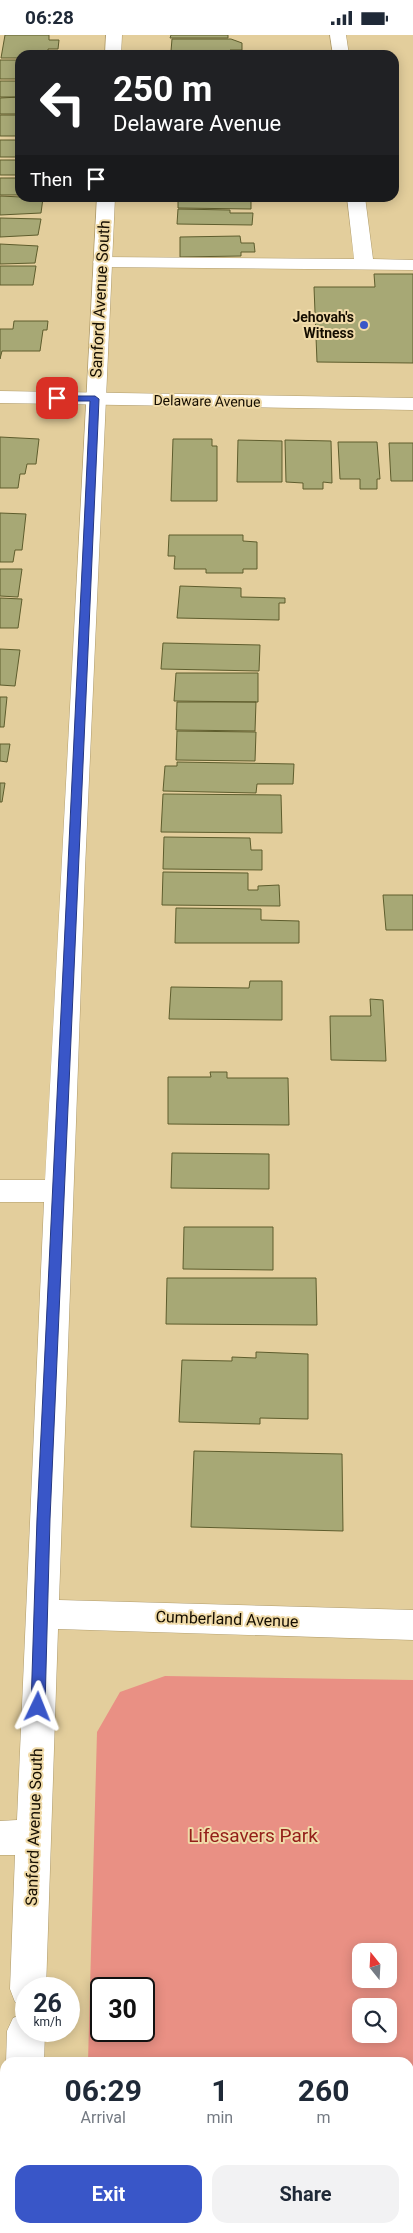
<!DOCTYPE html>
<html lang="en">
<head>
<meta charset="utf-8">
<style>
  :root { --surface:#fff; --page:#f2f2f3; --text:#1f2937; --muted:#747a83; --accent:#3956c8 }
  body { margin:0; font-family:Roboto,sans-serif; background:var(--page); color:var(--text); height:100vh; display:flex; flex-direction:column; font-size:19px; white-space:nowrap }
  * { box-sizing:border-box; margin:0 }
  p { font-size:16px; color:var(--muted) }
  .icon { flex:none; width:28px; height:28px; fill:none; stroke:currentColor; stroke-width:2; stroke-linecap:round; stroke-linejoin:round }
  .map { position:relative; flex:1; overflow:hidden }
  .side { position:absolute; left:0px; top:2022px; width:414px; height:176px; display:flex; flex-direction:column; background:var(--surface); border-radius:15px 15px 0 0; box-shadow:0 2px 12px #0003 }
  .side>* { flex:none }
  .hud { position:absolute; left:15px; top:15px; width:384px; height:152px; border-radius:15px; box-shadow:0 2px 12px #0003; background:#202124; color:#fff; overflow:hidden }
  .needle { width:32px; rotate:342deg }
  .tools { position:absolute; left:352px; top:1908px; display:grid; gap:10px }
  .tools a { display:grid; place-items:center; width:45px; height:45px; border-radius:10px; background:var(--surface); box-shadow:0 2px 12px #0003; font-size:25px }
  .speed { position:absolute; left:15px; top:1942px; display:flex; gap:10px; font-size:25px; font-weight:700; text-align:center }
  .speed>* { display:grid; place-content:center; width:65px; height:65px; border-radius:50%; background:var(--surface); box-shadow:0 2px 12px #0003; line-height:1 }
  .speed small { font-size:12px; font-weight:400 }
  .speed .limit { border:2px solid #111; border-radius:8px; background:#fff; color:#111 }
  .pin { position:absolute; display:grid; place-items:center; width:42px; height:42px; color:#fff; margin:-21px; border-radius:10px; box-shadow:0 2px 8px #0006 }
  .me { position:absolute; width:55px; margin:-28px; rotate:2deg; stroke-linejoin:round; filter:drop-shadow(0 0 4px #0008) }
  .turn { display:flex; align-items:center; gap:18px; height:105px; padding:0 15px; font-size:22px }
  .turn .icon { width:65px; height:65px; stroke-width:2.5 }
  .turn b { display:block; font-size:35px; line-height:42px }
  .then { display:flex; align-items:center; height:48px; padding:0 15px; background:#0003; gap:10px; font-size:19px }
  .eta { display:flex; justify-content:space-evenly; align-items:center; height:85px; text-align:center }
  .eta b { font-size:30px; font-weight:700; line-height:35px }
  .button { display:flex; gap:10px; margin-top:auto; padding:10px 15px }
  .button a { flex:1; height:58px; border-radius:15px; background:var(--accent); color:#fff; font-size:20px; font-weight:700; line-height:58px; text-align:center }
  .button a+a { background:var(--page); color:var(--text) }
  .status { display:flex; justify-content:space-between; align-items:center; height:35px; padding:0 25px; background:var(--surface); direction:ltr }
  .status svg { height:14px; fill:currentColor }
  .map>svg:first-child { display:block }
</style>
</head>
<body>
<div class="status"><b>06:28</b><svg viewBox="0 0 49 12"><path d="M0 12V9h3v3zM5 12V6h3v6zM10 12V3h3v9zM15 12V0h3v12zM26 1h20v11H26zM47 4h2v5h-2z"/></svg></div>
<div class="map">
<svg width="413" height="2198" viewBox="0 0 413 2198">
  <rect width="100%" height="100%" fill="#e3ce9c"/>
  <path fill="#e99084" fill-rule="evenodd" d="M165,1641L413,1645V2198H84V2194H409V2028L88,2027L97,1697L120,1657ZM361,1916H389V1944H361ZM101,1954H144V1996H101ZM361,1971H389V1999H361Z"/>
  <path fill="#a7a875" stroke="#5e5d2d" d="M5,0H49V5H59L58,14H48V20H20V23H1Z
    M171,0H228V3H170Z
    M172,4H231L242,8V15H230V19L180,18V16H171Z
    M0,25H20V44H0Z
    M0,46H20V62H0Z
    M20,62V79H0V63Z
    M0,80H20V101H0Z
    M0,105H20V122H0Z
    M0,125H20V140H0Z
    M0,143H20V160H0Z
    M0,161L43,163L41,178L0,180Z
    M178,162L251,163V174L178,173Z
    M178,174L230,175V178H253L252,190L177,189Z
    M0,183L41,184L38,200L0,202Z
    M240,201L241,208H254L255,217H241V221L180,222V202Z
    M0,209L38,211L35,228L0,229Z
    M0,231H36L33,250H0Z
    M374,239H413V328L317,327L314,252H375Z
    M14,286H48L47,295H43L40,316H2L0,324V294H13Z
    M0,402L39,404L36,429H27L25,439H20L18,453H0Z
    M173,404H212V411H217V466H171Z
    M238,405L282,406V447H237Z
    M285,405L331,406L332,448L323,447V454H303V448L286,447Z
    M338,407H377L380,444H377V454H360V444H340Z
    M389,408H413V446H391Z
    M0,478L26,479L22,515H15L13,527H0Z
    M169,500H243V506L257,507V534H243V538H206V534H174L175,521H168Z
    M0,534H22L18,562L0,561Z
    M180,551L241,553V562L285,563V568H279V585L177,583Z
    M0,563L22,564L18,593H0Z
    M163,608L260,610L259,636L161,634Z
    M0,614L20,615L15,651L0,650Z
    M176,638H258V667L174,666Z
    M0,662H7L4,692H0Z
    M177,667H256L255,696L176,695Z
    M177,696L256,697L255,726L176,725Z
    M0,709H10L7,727L0,726Z
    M177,727L294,729L293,749H257L256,758L163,756L165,731H177Z
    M0,748H5L2,767H0Z
    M163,759L281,760L282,798L161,797Z
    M164,802L250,803L251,815H262V835L163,834Z
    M163,837L248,838V855H258V851L279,850L280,871L162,870Z
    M383,860H413V895H386Z
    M176,873L261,874V885L299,886V908H175Z
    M250,946H282V985L169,984L171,952L249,953Z
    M370,964L383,965L386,1026L331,1025L330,981H371Z
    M210,1037H227V1043H288L289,1090L168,1089V1042H211Z
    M172,1118L269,1119V1154L171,1153Z
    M184,1192H273V1235L183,1234Z
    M167,1243H316L317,1290L166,1289Z
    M256,1317L308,1319V1384L260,1383V1389L179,1387L182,1325L232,1326V1322L256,1323Z
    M194,1416L342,1419L343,1496L191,1492Z"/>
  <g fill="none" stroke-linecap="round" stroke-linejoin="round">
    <defs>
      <path id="service" d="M330,0H346L349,20H333Z
        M347,162H365L373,224L413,225V235L102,232L96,231L93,227L96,223L102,222L354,224Z"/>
      <path id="minor" d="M106,0H122L121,20H105Z
        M97,162H115L85,834L59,1565L413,1575V1605L58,1594L46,1954H26V1972L15,1967L10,1954L15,1820H0V1786L17,1785L44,1167H0V1145H45Z
        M26,1978V1996H45L44,2028H6L7,1996L13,1983Z
        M5,2180V2194H38L39,2198H0Z"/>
      <path id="tertiary" d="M0,356L413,363V375L0,368Z"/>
    </defs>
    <use href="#service" stroke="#af9b6b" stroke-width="1"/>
    <use href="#minor" stroke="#af9b6b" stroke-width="1"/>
    <use href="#tertiary" stroke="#af9b6b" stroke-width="1"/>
    <use href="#service" fill="#fff" fill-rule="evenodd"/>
    <use href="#minor" fill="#fff" fill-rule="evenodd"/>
    <use href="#tertiary" fill="#fff" fill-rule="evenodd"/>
  </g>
  <path fill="#3956c8" stroke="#253882" d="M54,361H95L99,364L50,1484L45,1672L43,1676L38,1678L33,1676L31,1672L37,1484L90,366H57L54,365Z"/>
  <circle fill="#3956c8" stroke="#f0dba9" stroke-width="2" cx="364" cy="290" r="5"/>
  <g text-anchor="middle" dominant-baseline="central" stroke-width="4" stroke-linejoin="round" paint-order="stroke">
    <g font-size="14" font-weight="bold" fill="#140d00" stroke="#f0dba9" text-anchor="end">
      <text x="354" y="282">Jehovah's<tspan x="354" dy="16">Witness</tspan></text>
    </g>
    <g font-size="14" fill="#140d00" stroke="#f0dba9">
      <text transform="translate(207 366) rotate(1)">Delaware Avenue</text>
    </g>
    <g font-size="16" fill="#140d00" stroke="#f0dba9">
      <text transform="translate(100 264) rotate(-87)">Sanford Avenue South</text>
      <text transform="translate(227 1584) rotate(2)">Cumberland Avenue</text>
      <text transform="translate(34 1792) rotate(-88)">Sanford Avenue South</text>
    </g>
    <g font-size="19" fill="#94201a" stroke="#f0dba9">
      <text x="253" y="1800">Lifesavers Park</text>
    </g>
  </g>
</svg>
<div class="tools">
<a><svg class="needle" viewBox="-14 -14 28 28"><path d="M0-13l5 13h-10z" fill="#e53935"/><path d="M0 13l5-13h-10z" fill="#747a83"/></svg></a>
<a><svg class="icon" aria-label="search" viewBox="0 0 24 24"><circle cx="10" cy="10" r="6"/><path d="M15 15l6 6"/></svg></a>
</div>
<div class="speed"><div>26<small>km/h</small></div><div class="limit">30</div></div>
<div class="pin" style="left:57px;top:363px;background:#d93025"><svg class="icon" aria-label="arrive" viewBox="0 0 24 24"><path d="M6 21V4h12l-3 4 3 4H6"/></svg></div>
<svg class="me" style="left:38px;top:1672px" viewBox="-20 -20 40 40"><path d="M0-17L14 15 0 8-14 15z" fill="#3956c8" stroke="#fff" stroke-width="4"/></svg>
<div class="hud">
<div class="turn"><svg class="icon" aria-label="left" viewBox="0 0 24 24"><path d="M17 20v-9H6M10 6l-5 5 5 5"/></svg><div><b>250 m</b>Delaware Avenue</div></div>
<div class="then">Then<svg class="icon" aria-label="arrive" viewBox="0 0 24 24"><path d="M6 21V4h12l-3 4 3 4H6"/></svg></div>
</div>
<section class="side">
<div class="eta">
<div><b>06:29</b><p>Arrival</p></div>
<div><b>1</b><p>min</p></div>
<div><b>260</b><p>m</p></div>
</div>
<div class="button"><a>Exit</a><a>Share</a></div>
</section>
</div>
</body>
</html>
